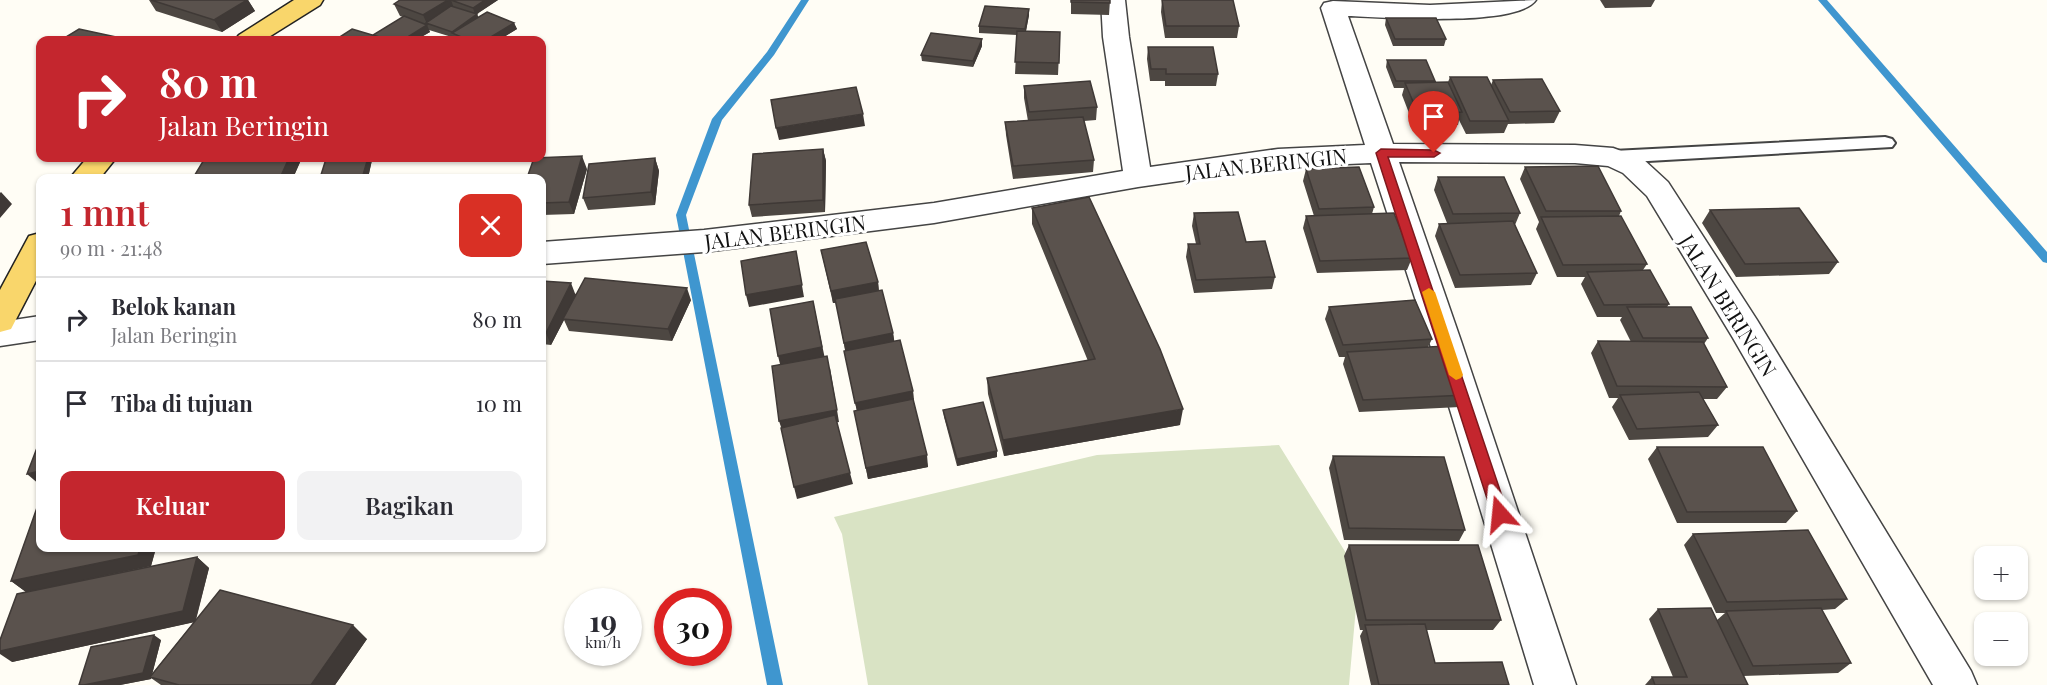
<!DOCTYPE html>
<html lang="id">
<head>
<meta charset="utf-8">
<style>
  :root { --surface:#fff; --page:#f2f2f3; --text:#2b2b33; --muted:#7c7c81; --line:#e1e1e2; --accent:#c4262e }
  body { margin:0; font-family:"Playfair Display",serif; background:var(--page); color:var(--text); height:100vh; display:flex; flex-direction:column; font-size:22px; white-space:nowrap }
  * { box-sizing:border-box; margin:0 }
  p { font-size:20px; color:var(--muted) }
  .icon { flex:none; width:33px; height:33px; fill:none; stroke:currentColor; stroke-width:2; stroke-linecap:round; stroke-linejoin:round }
  .map { position:relative; flex:1; overflow:hidden }
  .details { position:absolute; left:36px; top:174px; width:510px; height:378px; display:flex; flex-direction:column; background:var(--surface); border-radius:12px; box-shadow:0 2px 4px #0004 }
  .details>* { flex:none }
  .top-card { position:absolute; left:36px; top:36px; width:510px; height:126px; border-radius:12px; box-shadow:0 2px 4px #0004; background:#c4262e; color:#fff; overflow:hidden }
  .buttons { position:absolute; left:1974px; top:546px; display:grid; gap:12px }
  .buttons a { display:grid; place-items:center; width:54px; height:54px; border-radius:12px; background:var(--surface); box-shadow:0 2px 4px #0004; font-size:30px }
  .speed { position:absolute; left:564px; top:588px; display:flex; gap:12px; font-size:30px; font-weight:700; text-align:center }
  .speed>* { display:grid; place-content:center; width:78px; height:78px; border-radius:50%; background:var(--surface); box-shadow:0 2px 4px #0004; line-height:1 }
  .speed small { font-size:15px; font-weight:400 }
  .speed .limit { border:9px solid #d22; background:#fff; color:#111 }
  .pin { position:absolute; display:grid; place-items:center; width:51px; height:51px; color:#fff; margin:-62px -26px; border-radius:50% 50% 50% 0; rotate:-45deg; box-shadow:0 0 6px #0007 }
  .pin .icon { rotate:45deg }
  .me { position:absolute; width:66px; margin:-33px; rotate:342deg; stroke-linejoin:round; filter:drop-shadow(0 0 4px #0008) }
  .turn { display:flex; align-items:center; gap:21px; height:126px; padding:0 24px; font-size:27px }
  .turn .icon { width:78px; height:78px; stroke-width:2.5 }
  .turn b { display:block; font-size:42px; line-height:51px }
  .round { display:grid; place-items:center; flex:none; width:63px; height:63px; border-radius:12px; background:var(--page) }
  .headline { display:flex; align-items:center; justify-content:space-between; height:102px; padding:0 24px }
  h1 { font-size:36px; font-weight:600; line-height:45px; color:var(--accent) }
  .button { display:flex; gap:12px; margin-top:auto; padding:12px 24px }
  .button a { flex:1; height:69px; border-radius:12px; background:var(--accent); color:#fff; font-size:24px; font-weight:600; line-height:69px; text-align:center }
  .button a+a { background:var(--page); color:var(--text) }
  ul { padding:0; list-style:none }
  li { display:flex; align-items:center; gap:18px; height:84px; padding:0 24px; border-top:2px solid var(--line) }
  li div { flex:1 }
  li b { display:block; font-size:22px }
  li em { font-style:normal }
  .map>svg:first-child { display:block }
</style>
</head>
<body>
<div class="map">
<svg width="2047" height="685" viewBox="0 0 2047 685">
  <rect width="100%" height="100%" fill="#fffdf5"/>
  <path fill="#d9e3c4" d="M1279,445L1359,574L1349,685H868L842,534L834,517L1097,455Z"/>
  <g fill="none" stroke-linecap="round" stroke-linejoin="round">
    <path fill="#3f96cf" fill-rule="evenodd" d="M801,0H809L774,55L722,120L686,215L783,685H767L676,215L712,119L767,52Z
      M1818,0H1827L2047,252V263L2043,262Z"/>
    <defs>
      <path id="service" d="M1885,137L1892,139L1895,143L1892,147L1613,163L1606,161L1603,157L1606,153L1613,151Z"/>
      <path id="minor" d="M1101,0H1125L1129,37L1150,167L1278,149L1365,145L1321,8L1324,3L1333,1L1430,5L1536,0C1517,28 1383,17 1348,16L1393,144L1575,145L1613,148L1643,159L1668,182L1757,320L1971,671L1977,685H1933L1733,338L1647,196L1623,173L1608,166L1575,163L1399,162L1461,341L1576,685H1534L1429,341L1371,163L1278,167L1138,187L934,223L704,252L542,264V242L704,230L934,203L1123,171L1103,37Z
        M40,316V340L0,346V322Z"/>
      <path id="primary" d="M294,0H323L320,5L264,40H235L239,35Z
        M87,158H116L100,178H70Z
        M40,233V273L11,329L0,332V290L29,236Z"/>
    </defs>
    <use href="#service" stroke="#444" stroke-width="4"/>
    <use href="#minor" stroke="#444" stroke-width="3"/>
    <use href="#primary" stroke="#222" stroke-width="3"/>
    <use href="#service" fill="#fff" fill-rule="evenodd"/>
    <use href="#minor" fill="#fff" fill-rule="evenodd"/>
    <use href="#primary" fill="#f9d66b" fill-rule="evenodd"/>
  </g>
  <path fill="#4d4742" d="M149,0H248L255,11L222,32L156,11Z
    M400,0H498L477,14L478,17L514,23L517,29L499,40H457L455,38L429,30L430,32L416,40H335L373,35L403,17L400,16L394,4Z
    M1071,0H1110L1109,15L1071,14Z
    M1162,0L1239,26L1237,38H1165L1161,12Z
    M1600,0H1655L1651,7L1605,8Z
    M1029,15L1026,31L1060,32L1058,75L1015,74L1017,35L979,33V26Z
    M1386,18L1446,39L1444,46H1393L1385,25Z
    M982,46L973,67L922,61L921,55Z
    M1148,47L1218,74L1216,86H1165V81H1150L1147,59Z
    M1387,60L1435,81L1434,83L1448,82L1450,77L1491,85L1493,80L1560,111L1554,123L1508,124L1504,133L1466,134L1459,120L1458,125L1414,126L1402,95L1404,88H1394L1386,67Z
    M1024,86L1097,107L1096,120L1084,121L1094,160L1093,172L1013,179L1006,135L1005,122L1028,121L1024,98Z
    M823,149L826,161L825,212L752,217L749,205Z
    M205,158H371L372,160L368,178H320L332,158H300L301,160L293,178H193Z
    M655,158L659,171L655,205L588,210L583,198Z
    M1525,167L1621,211L1619,216L1647,264L1643,270L1669,304L1667,307L1708,338L1704,344L1727,387L1717,399H1703L1718,425L1708,437L1629,440L1612,407L1618,398H1609L1591,353L1598,341L1631,342L1620,320L1622,317H1597L1581,284L1585,277H1557L1536,229L1539,222L1520,179Z
    M587,169L574,214L542,215V178Z
    M1306,169L1374,207L1372,214L1412,258L1407,270L1317,273L1303,228L1306,216H1314L1303,181Z
    M1438,177L1520,213L1515,225L1537,273L1531,285L1455,288L1435,236L1439,224L1447,223L1434,190Z
    M1032,208L1180,425L1004,456L988,394L987,378L1088,361L1032,224Z
    M1710,210L1838,262L1829,274L1736,277L1702,223Z
    M1194,213L1246,242L1275,277L1272,289L1194,293L1186,257L1188,244H1196L1192,226Z
    M821,250L878,282L879,291L893,333L894,341L913,391L914,403L928,467L868,479L854,411H857L847,363L845,350L836,303H833Z
    M542,281L576,294L691,300L672,341L569,331L564,320L551,345L542,344Z
    M1329,307L1432,339L1428,347L1465,395L1460,407L1359,412L1343,364L1345,357H1339L1325,319Z
    M943,410L997,457L957,466L944,417Z
    M1657,447L1797,511L1786,523H1677L1648,459Z
    M1333,456L1465,530L1459,541L1344,540L1329,468Z
    M1693,534L1847,599L1835,609L1822,610L1851,663L1838,673L1743,676L1748,685H1645L1652,677H1673L1649,619L1658,609L1717,620L1725,613H1716L1684,545Z
    M1349,545L1501,620L1493,630H1426L1435,663L1509,685H1371L1360,636L1363,630H1360L1344,556Z
    M40,548H156L151,566L28,592L197,557L209,568L196,620L367,639L335,685H161L151,678V679L120,685H79L161,640L152,674L194,622L12,662L26,592L11,581Z"/>
  <path fill="#3f3936" d="M247,0H248L255,11L222,32L214,20Z
    M448,0H451L455,11L427,24L423,15Z
    M485,0H498L475,15L473,8Z
    M1029,9V15L1025,36V29Z
    M477,14L480,21L453,33L452,32Z
    M514,23L517,29L499,40H486Z
    M427,25L430,32L416,40H403Z
    M982,39V46L973,67V61Z
    M863,114L865,126L779,140L776,128Z
    M823,149L826,161L825,212L823,200Z
    M582,156L587,169L574,214L569,202Z
    M289,158H300L301,160L293,178H280Z
    M368,158H371L372,160L368,178H341Z
    M655,158L659,171L655,205L651,192Z
    M1,192L12,204L0,218V193Z
    M796,251L804,297L749,307L746,295Z
    M878,282L879,294L833,303L831,291Z
    M571,283L576,296L563,319L564,320L551,345L546,333Z
    M687,288L691,300L672,341L668,329Z
    M813,301L825,359L781,368L778,356Z
    M893,333L895,345L846,355L844,343Z
    M830,368L839,422L783,433L779,421Z
    M913,391L914,403L858,415L855,403Z
    M1183,409L1180,425L1004,456L1003,440Z
    M997,451V457L957,466V459Z
    M927,455L928,467L868,479L866,468Z
    M40,471V485L27,474Z
    M850,473L853,484L797,499L794,487Z
    M140,548H156L151,566L26,592L11,581Z
    M197,557L209,568L195,622L12,662L0,654V651Z
    M353,625L367,639L335,685H311Z
    M154,635L161,640L151,679L120,685H84Z"/>
  <path fill="#5a524d" stroke="#3f3936" stroke-width="1.5" d="M151,0H247L214,20Z
    M400,0H448L423,15L394,4Z
    M451,0H485L473,8Z
    M1071,0H1110V3L1071,2Z
    M1162,0H1233L1239,26H1166Z
    M451,6L477,14L452,32L426,23Z
    M985,6L1029,9L1025,29L979,26Z
    M487,12L514,23L486,40H468L452,33Z
    M404,16L427,25L403,40H389L373,35Z
    M1386,18H1436L1446,39H1395Z
    M79,29L130,40H61Z
    M352,29L389,40H335Z
    M1017,31L1060,32L1059,63L1015,62Z
    M931,33L982,39L973,61L921,55Z
    M1148,47H1213L1218,74H1166V69H1151Z
    M1387,60H1426L1435,81H1396Z
    M1450,77H1487L1509,121H1470Z
    M1542,79L1560,111L1510,112L1493,80Z
    M1090,81L1097,107L1029,112L1024,86Z
    M1448,82L1462,112L1418,113L1405,83Z
    M856,87L863,114L776,128L771,100Z
    M1083,117L1094,160L1013,166L1005,122Z
    M823,149V200L749,205L753,154Z
    M582,156L569,202L542,203V178H527L534,158Z
    M205,158H289L280,178H193Z
    M337,158H368L363,175L341,178H320L326,159Z
    M655,158L651,192L583,198L589,164Z
    M1598,166L1621,211H1546L1525,167Z
    M1359,167L1374,207L1319,209L1306,169Z
    M1438,177H1504L1520,213L1453,214Z
    M1089,197L1160,349L1183,409L1003,440L987,378L1095,359L1032,208Z
    M1799,208L1838,262L1745,264L1710,210Z
    M1238,212L1246,242L1265,241L1275,277L1196,280L1188,244H1200L1194,213Z
    M1394,213L1412,258L1320,261L1306,216Z
    M1621,216L1647,264L1563,265L1541,217Z
    M1513,221L1537,273L1460,275L1439,224Z
    M866,242L878,282L831,291L821,250Z
    M796,251L802,285L746,295L741,261Z
    M1650,270L1669,304L1604,305L1587,272Z
    M585,278L687,288L668,329L563,319Z
    M542,281L571,283L546,333L542,332Z
    M882,290L893,333L844,343L835,299Z
    M1415,300L1432,339L1343,345L1329,307Z
    M813,301L822,347L778,356L770,309Z
    M1627,307H1691L1708,338H1643Z
    M900,340L913,391L855,403L844,351Z
    M1598,341L1703,342L1727,387L1617,386Z
    M1445,346L1465,395L1363,400L1347,352Z
    M827,356L837,410L779,421L772,366Z
    M1699,392L1718,425L1637,429L1620,395Z
    M913,399L927,455L866,468L854,411Z
    M983,402L997,451L957,459L943,410Z
    M835,415L850,473L794,487L781,428Z
    M40,440V471L27,474Z
    M1657,447H1763L1797,511L1687,512Z
    M1333,456L1444,457L1465,530L1349,528Z
    M39,502H40V548H140L138,555L11,581Z
    M1808,530L1847,599L1727,602L1693,534Z
    M1349,545H1478L1501,620H1366Z
    M197,557L183,611L0,651V640L17,594Z
    M220,590L353,625L311,685H179L150,677Z
    M1711,608L1748,685H1655L1652,677H1687L1658,609Z
    M1821,608L1851,663L1753,666L1726,611Z
    M1425,624L1435,663L1502,662L1509,685H1379L1365,625Z
    M154,635L143,673L84,685H79L91,647Z"/>
  <path fill="#c4262e" stroke="#7f191e" stroke-width="1.5" d="M1381,149L1434,150L1440,153L1434,157H1388L1508,514L1506,518L1500,520L1495,518L1492,514L1376,153Z"/>
  <path fill="#f59e0b" d="M1429,288L1435,292L1463,375L1461,378L1456,380L1449,375L1422,292Z"/>
  <g text-anchor="middle" dominant-baseline="central" stroke-width="6" stroke-linejoin="round" paint-order="stroke">
    <g font-size="21" fill="#111" stroke="#fff">
      <text transform="translate(1266 163) rotate(-6)">JALAN BERINGIN</text>
      <text transform="translate(785 231) rotate(-7)">JALAN BERINGIN</text>
      <text transform="translate(1729 305) rotate(58)">JALAN BERINGIN</text>
    </g>
  </g>
</svg>
<div class="buttons">
<a>+</a>
<a>−</a>
</div>
<div class="speed"><div>19<small>km/h</small></div><div class="limit">30</div></div>
<div class="pin" style="left:1434px;top:153px;background:#d93025"><svg class="icon" aria-label="arrive" viewBox="0 0 24 24"><path d="M6 21V4h12l-3 4 3 4H6"/></svg></div>
<svg class="me" style="left:1500px;top:514px" viewBox="-20 -20 40 40"><path d="M0-17L14 15 0 8-14 15z" fill="#c4262e" stroke="#fff" stroke-width="4"/></svg>
<div class="top-card">
<div class="turn"><svg class="icon" aria-label="right" viewBox="0 0 24 24"><path d="M7 20v-9h11M14 6l5 5-5 5"/></svg><div><b>80 m</b>Jalan Beringin</div></div>
</div>
<section class="details">
<div class="headline"><div><h1>1 mnt</h1><p>90 m · 21:48</p></div><a class="round" style="background:#d93025;color:#fff"><svg class="icon" aria-label="close" viewBox="0 0 24 24"><path d="M6 6l12 12M18 6L6 18"/></svg></a></div>
<ul>
<li><svg class="icon" aria-label="right" viewBox="0 0 24 24"><path d="M7 20v-9h11M14 6l5 5-5 5"/></svg><div><b>Belok kanan</b><p>Jalan Beringin</p></div><em>80 m</em></li>
<li><svg class="icon" aria-label="arrive" viewBox="0 0 24 24"><path d="M6 21V4h12l-3 4 3 4H6"/></svg><div><b>Tiba di tujuan</b></div><em>10 m</em></li>
</ul>
<div class="button"><a>Keluar</a><a>Bagikan</a></div>
</section>
</div>
</body>
</html>
